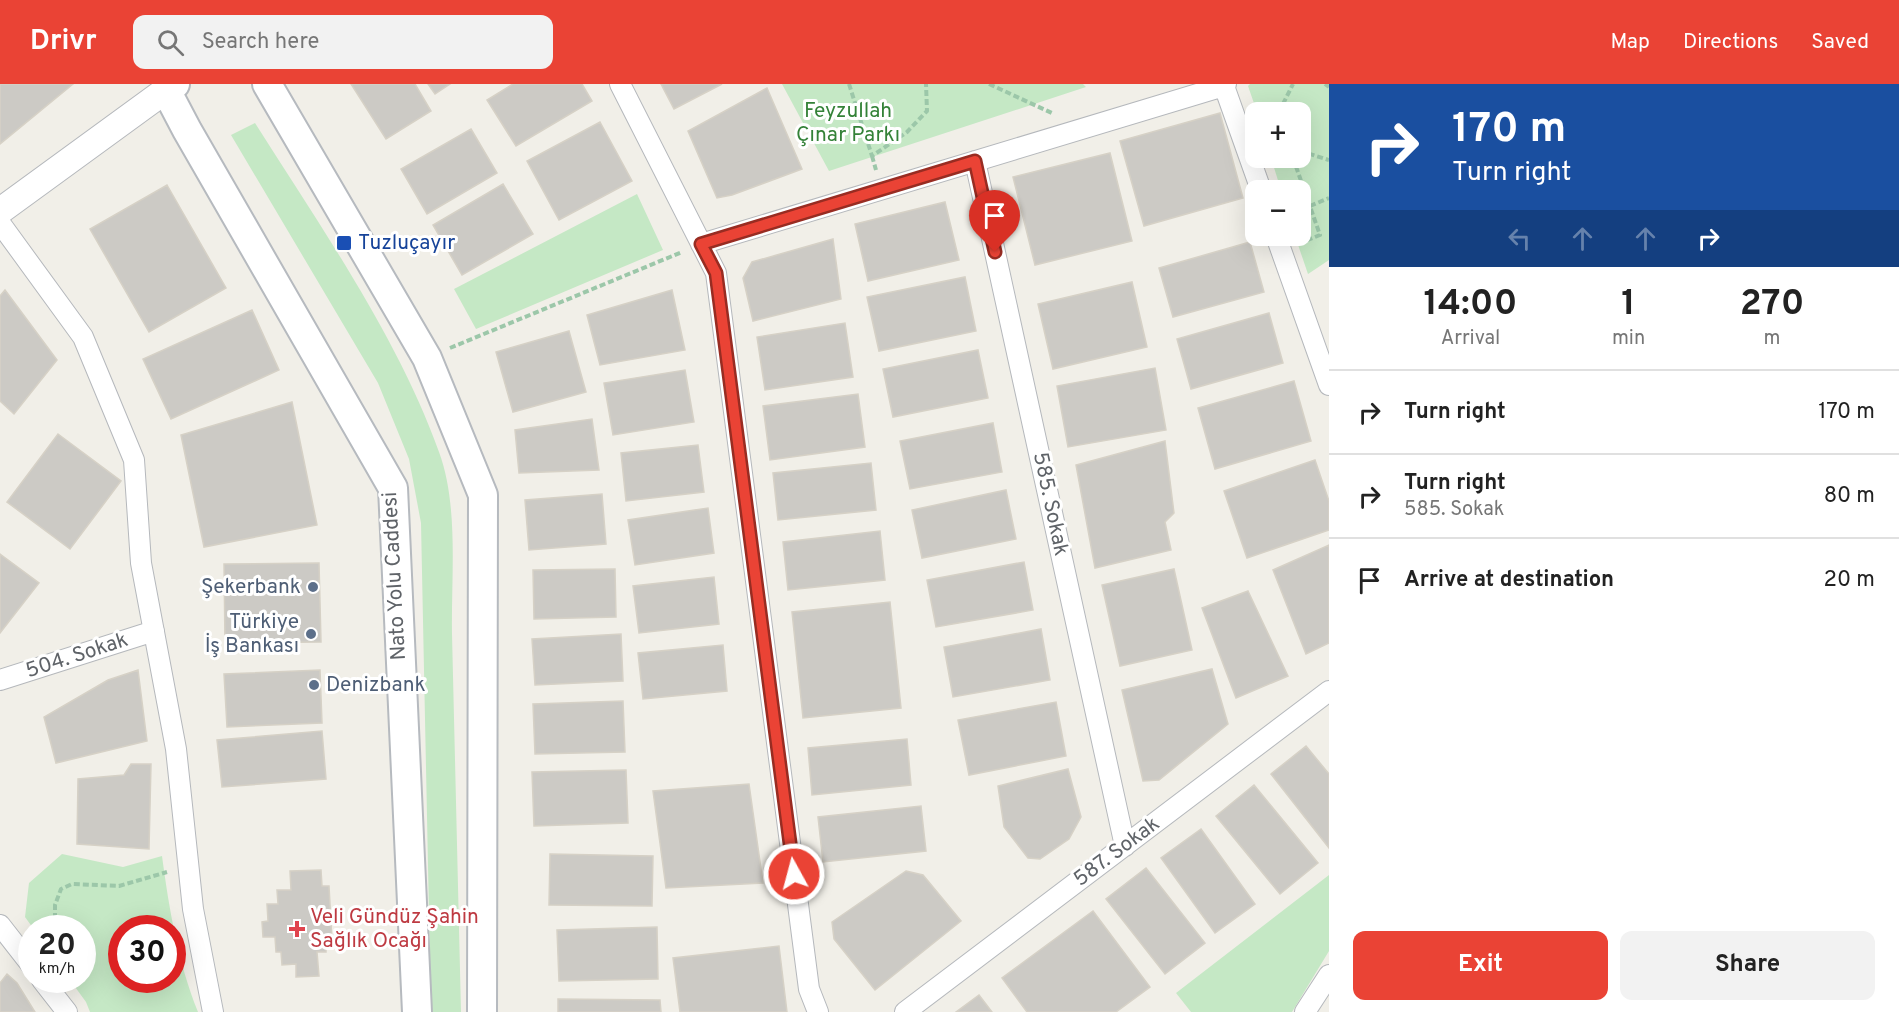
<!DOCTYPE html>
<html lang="en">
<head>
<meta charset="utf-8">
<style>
  :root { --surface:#fff; --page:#f2f2f2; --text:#222; --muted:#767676; --line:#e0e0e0; --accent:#ea4335 }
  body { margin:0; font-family:Overpass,sans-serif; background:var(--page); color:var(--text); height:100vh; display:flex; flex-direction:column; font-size:22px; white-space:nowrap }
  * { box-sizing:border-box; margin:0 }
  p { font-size:20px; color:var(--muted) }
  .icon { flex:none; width:33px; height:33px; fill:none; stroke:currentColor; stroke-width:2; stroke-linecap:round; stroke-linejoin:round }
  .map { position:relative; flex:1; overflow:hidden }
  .side { display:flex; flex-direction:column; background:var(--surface); width:570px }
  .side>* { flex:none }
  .banner { background:#1a4fa0; color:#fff; overflow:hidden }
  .controls { position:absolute; left:1245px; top:18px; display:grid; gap:12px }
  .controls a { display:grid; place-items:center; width:66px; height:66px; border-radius:12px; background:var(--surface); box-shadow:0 6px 24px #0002; font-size:30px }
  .speed { position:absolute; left:18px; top:831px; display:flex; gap:12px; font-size:30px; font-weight:700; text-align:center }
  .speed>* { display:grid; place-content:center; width:78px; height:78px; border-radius:50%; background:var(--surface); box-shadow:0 6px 24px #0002; line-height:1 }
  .speed small { font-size:15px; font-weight:400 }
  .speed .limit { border:9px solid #d22; background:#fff; color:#111 }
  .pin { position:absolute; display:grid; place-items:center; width:51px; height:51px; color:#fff; margin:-62px -26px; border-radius:50% 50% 50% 0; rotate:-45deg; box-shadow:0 0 6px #0007 }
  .pin .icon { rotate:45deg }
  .me { position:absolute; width:66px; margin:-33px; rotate:353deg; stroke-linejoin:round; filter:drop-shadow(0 0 4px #0008) }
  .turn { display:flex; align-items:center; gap:21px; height:126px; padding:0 24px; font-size:27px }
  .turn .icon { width:78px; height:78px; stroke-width:2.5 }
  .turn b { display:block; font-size:42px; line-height:51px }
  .lanes { display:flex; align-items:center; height:57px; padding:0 24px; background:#0003; justify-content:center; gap:30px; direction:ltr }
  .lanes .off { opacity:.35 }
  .eta { display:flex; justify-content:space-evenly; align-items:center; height:102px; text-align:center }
  .eta b { font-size:36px; font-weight:700; line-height:42px }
  .button { display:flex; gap:12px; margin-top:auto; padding:12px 24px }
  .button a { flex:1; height:69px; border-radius:12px; background:var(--accent); color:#fff; font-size:24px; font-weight:700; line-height:69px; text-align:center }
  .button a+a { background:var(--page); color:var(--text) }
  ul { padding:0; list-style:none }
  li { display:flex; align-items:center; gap:18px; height:84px; padding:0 24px; border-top:2px solid var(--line) }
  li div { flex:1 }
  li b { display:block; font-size:22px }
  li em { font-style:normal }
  header { display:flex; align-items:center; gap:36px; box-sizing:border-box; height:84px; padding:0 30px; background:var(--accent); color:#fff }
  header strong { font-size:28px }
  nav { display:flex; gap:33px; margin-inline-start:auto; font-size:21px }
  .search { width:420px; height:54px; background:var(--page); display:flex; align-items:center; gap:15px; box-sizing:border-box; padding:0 21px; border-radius:12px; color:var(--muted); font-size:22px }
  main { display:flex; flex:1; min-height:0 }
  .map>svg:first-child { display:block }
</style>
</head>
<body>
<header>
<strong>Drivr</strong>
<div class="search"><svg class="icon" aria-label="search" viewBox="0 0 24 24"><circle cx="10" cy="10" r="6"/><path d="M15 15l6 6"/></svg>Search here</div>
<nav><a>Map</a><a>Directions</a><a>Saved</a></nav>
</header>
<main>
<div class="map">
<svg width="1329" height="928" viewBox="0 0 1329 928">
  <rect width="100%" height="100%" fill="#f1efe8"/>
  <path fill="#c5e8c5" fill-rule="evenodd" d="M782,0H1083L1086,3L829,87Z
    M1250,0H1329V176L1308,190L1295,152H1300V106H1281L1271,74H1300V28H1257L1248,2Z
    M255,39C320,142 398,253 439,368C459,422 451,493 452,550C455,676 458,802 461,928H431L421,439L409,375L378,299L231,51Z
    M637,110L663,166L476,245L454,205Z
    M62,770L123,783L162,772C169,824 178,879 198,928H90L86,918L70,896H82V844H33L25,833L29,799ZM172,844V896H122V844Z
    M1329,791V867L1292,928H1191L1176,909Z"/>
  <path fill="#cccac5" stroke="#d6d1c6" stroke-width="1.5" d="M0,0H73L0,60Z
    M351,0H415L431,27L386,55Z
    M428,0H450L435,10Z
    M513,0H582L592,17L516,62L487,16Z
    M661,0H722L674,25Z
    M767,4L802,85L732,111L717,114L688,47Z
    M1220,29L1243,114L1144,142L1120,57Z
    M600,38L632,97L559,136L527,77Z
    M471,45L497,89L427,130L401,85Z
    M1110,69L1132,157L1035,181L1013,93Z
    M503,100L533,150L462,191L433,141Z
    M167,101L226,204L149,248L90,145Z
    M945,118L959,176L868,197L855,140Z
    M833,155L841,215L753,237L743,194L752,178Z
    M1250,158L1264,208L1173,233L1159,184Z
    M965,193L976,247L879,267L867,213Z
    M1132,198L1147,263L1053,285L1038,220Z
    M5,206L57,276L14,330L0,317V212Z
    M672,206L685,266L600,281L587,231Z
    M252,226L279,286L171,335L143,275Z
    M1269,229L1283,279L1191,305L1177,255Z
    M845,239L853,293L765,306L757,253Z
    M569,247L586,308L513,328L496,268Z
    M978,266L988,314L893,333L883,285Z
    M1155,284L1166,346L1068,363L1057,302Z
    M685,286L694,338L613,351L604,299Z
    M1294,297L1311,357L1215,385L1198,324Z
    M858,310L865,363L770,376L763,322Z
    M292,318L317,441L204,463L181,351Z
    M592,335L599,386L519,389L515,346Z
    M993,339L1002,388L910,405L900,357Z
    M58,350L121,397L70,465L7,418Z
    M1165,357L1174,429L1165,438L1171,466L1095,484L1076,381Z
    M698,361L704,408L626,417L621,369Z
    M1315,376L1329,417V446L1247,474L1224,407Z
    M871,379L876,426L778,436L773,389Z
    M1006,406L1016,455L922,474L912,426Z
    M602,410L606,460L529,466L525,416Z
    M708,424L714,469L635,481L628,436Z
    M880,447L885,496L788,506L783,458Z
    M1329,461V559L1306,570L1273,486Z
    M0,470L39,499L0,549Z
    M1024,478L1033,526L936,543L927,496Z
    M319,479L321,558L225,559L224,480Z
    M615,485L616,533L534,535L533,486Z
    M1174,485L1192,566L1120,582L1102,501Z
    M714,493L719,540L639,549L633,502Z
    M1248,507L1288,592L1236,614L1202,524Z
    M890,518L901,624L803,634L792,528Z
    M1041,545L1050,596L953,613L944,563Z
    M621,550L623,597L535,601L532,555Z
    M723,561L727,607L643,615L638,569Z
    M1212,585L1228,640L1159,696L1143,697L1122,606Z
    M138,586L147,657L56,679L44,633L108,596Z
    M320,586L322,639L227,643L224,590Z
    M623,617L625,668L535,670L533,620Z
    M1056,618L1066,672L969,691L958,636Z
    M322,647L326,695L222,703L217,656Z
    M907,655L911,701L812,711L808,664Z
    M1306,662L1329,690V764L1271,690Z
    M131,680H151L149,765L77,760L78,695L124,691Z
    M1068,685L1081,733L1069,755L1040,775L1028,774L1004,743L998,702Z
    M626,686L628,739L534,742L532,688Z
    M749,700L763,799L666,804L653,707Z
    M1254,701L1318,779L1280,810L1216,732Z
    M921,722L926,767L823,778L818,733Z
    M1201,745L1255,820L1215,849L1161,774Z
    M550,770L653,772L652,822L549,821Z
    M1146,784L1205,859L1165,890L1106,815Z
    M321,786L322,802H329L332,858H326V868H317L319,892L296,893V880L282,881L281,868H276L275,853H263L262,838L268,837L267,820H278L277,806H291L290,787Z
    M906,787L923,791L961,837L875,906L834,855L832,838Z
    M1093,827L1150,903L1116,928H1027L1002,894Z
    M657,843L658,895L559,897L557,846Z
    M779,862L787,928H680L673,874Z
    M7,890L17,899L35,928H0V899Z
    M979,911L992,928H956Z
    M558,915L660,916L661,928H558Z"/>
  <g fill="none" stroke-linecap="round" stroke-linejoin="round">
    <defs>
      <path id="minor" d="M620,0L716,189L809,905L818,928
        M1226,0L1224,2L1261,106
        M975,77L1125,762
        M0,139L83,253L134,376L141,479L176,665L193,825L213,928
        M1276,152L1329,301
        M701,160L1224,2
        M0,596L154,547
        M0,841L32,882
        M42,896L67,928
        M905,928L1329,607
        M1305,928L1329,891"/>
      <path id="tertiary" d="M0,127L166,6"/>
      <path id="secondary" d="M175,0L166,6L187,46L393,404L417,928
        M267,0L427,274L483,411L482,928"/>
    </defs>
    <use href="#minor" stroke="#b5b8bc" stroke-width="22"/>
    <use href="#tertiary" stroke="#b5b8bc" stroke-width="28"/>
    <use href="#secondary" stroke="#b6babf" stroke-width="32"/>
    <path stroke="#9cc7a9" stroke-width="4" stroke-dasharray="6 3" stroke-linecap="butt" d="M849,0L872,72L907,48L927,27L926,0
      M989,0L1054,30
      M1325,0L1329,3
      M1279,28L1293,0
      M1300,67L1329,76
      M872,72L876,86
      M1293,74L1320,151L1300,159
      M1310,122L1329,114
      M450,264L682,168
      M55,844V821L61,805L72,800L119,802L167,788"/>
    <use href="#minor" stroke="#fff" stroke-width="20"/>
    <use href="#tertiary" stroke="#fff" stroke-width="26"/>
    <use href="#secondary" stroke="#fff" stroke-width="28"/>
  </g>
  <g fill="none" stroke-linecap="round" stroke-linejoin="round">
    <defs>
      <path id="route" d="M794,790L716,189L701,160L975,77L995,168"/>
    </defs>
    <use href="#route" stroke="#982c22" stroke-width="15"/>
    <use href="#route" stroke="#ea4335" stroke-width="10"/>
  </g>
  <rect fill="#1a4fb4" stroke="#fff" stroke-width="2" x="336" y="151" width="16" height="16" rx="3"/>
  <g fill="#5c6f8a" stroke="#fff" stroke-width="2">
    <circle cx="313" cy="503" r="6"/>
    <circle cx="311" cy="550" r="6"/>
    <circle cx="314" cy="601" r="6"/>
  </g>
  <path fill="#e0444e" stroke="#fff" stroke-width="2" d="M294 836h6v6h6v6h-6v6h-6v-6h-6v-6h6z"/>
  <g text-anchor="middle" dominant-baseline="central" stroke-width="6" stroke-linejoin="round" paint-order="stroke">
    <g font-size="21" fill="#348238" stroke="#fff">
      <text x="848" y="27">Feyzullah<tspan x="848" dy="24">Çınar Parkı</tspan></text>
    </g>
    <g font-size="21" fill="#164399" stroke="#fff" text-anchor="start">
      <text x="358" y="159">Tuzluçayır</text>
    </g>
    <g font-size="21" fill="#5f6368" stroke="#fff">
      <text transform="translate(1050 420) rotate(78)">585. Sokak</text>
      <text transform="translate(395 492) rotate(-93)">Nato Yolu Caddesi</text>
      <text transform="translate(77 572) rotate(-18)">504. Sokak</text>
      <text transform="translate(1117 768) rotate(-37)">587. Sokak</text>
    </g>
    <g font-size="21" fill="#4e5e75" stroke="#fff" text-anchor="end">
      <text x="301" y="503">Şekerbank</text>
      <text x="299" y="538">Türkiye<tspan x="299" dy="24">İş Bankası</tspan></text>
      <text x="326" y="601" text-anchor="start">Denizbank</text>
    </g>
    <g font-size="21" fill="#be3a42" stroke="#fff" text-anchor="start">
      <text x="310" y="833">Veli Gündüz Şahin<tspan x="310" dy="24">Sağlık Ocağı</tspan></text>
    </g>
  </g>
</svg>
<div class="controls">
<a>+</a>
<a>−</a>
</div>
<div class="speed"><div>20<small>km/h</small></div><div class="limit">30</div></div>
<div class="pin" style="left:995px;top:168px;background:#d93025"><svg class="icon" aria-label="arrive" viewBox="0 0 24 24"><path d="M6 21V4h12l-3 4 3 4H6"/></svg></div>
<svg class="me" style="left:794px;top:790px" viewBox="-20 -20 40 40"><circle r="17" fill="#ea4335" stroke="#fff" stroke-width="3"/><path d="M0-11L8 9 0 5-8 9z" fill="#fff"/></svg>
</div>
<section class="side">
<div class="banner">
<div class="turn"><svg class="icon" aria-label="right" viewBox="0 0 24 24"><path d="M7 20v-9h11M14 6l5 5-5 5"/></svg><div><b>170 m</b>Turn right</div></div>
<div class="lanes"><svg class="icon off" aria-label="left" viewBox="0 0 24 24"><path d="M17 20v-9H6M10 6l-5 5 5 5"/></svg><svg class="icon off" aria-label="ahead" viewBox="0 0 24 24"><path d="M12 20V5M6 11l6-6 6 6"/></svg><svg class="icon off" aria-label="ahead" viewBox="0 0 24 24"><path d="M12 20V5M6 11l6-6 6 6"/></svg><svg class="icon" aria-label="right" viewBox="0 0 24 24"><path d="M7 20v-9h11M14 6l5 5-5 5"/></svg></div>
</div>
<div class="eta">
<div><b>14:00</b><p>Arrival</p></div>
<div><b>1</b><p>min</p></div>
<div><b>270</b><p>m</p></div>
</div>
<ul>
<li><svg class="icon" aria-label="right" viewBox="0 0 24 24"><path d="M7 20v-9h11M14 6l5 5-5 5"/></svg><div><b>Turn right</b></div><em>170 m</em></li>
<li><svg class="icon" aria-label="right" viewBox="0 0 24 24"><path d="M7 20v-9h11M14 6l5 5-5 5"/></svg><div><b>Turn right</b><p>585. Sokak</p></div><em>80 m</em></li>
<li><svg class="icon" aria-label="arrive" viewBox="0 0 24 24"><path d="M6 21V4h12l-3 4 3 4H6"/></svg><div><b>Arrive at destination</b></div><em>20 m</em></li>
</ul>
<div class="button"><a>Exit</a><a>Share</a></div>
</section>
</main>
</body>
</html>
